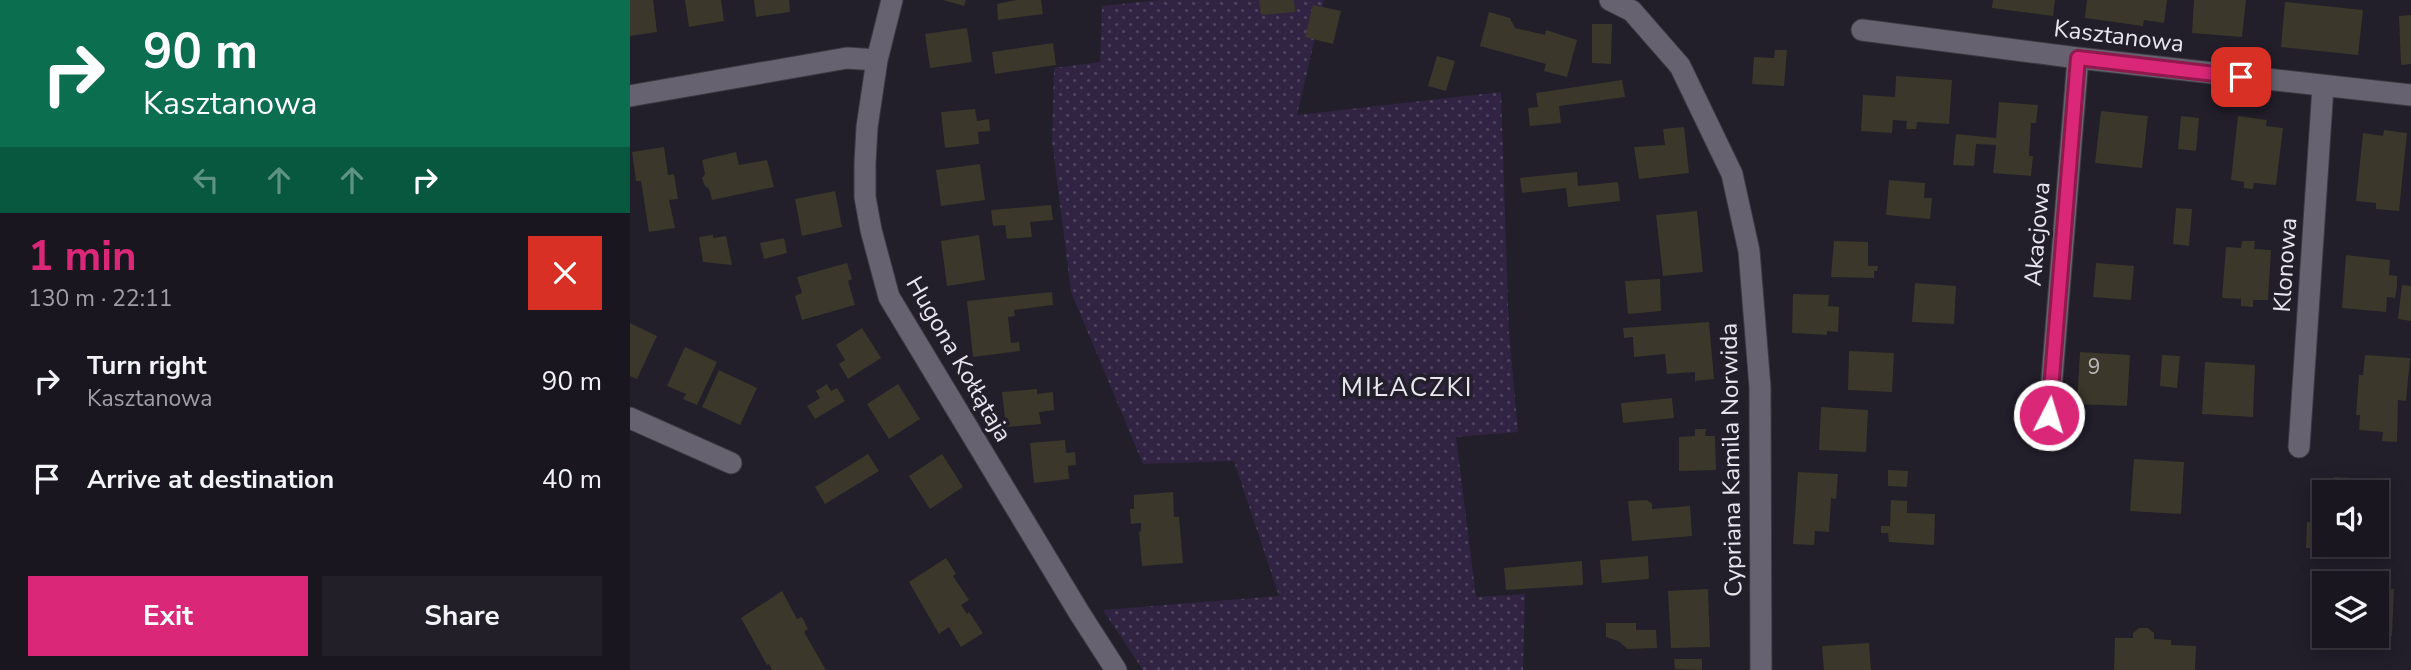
<!DOCTYPE html>
<html lang="en">
<head>
<meta charset="utf-8">
<style>
  :root { --surface:#1a1620; --page:#231f29; --text:#f1f3f6; --muted:#9f9fa5; --line:#38353e; --accent:#db2777 }
  body { margin:0; font-family:"Nunito Sans",sans-serif; background:var(--page); color:var(--text); height:100vh; display:flex; flex-direction:column; font-size:26px; white-space:nowrap }
  * { box-sizing:border-box; margin:0 }
  p { font-size:23px; color:var(--muted) }
  .icon { flex:none; width:38px; height:38px; fill:none; stroke:currentColor; stroke-width:2; stroke-linecap:round; stroke-linejoin:round }
  .map { position:relative; flex:1; overflow:hidden }
  .sheet { display:flex; flex-direction:column; background:var(--surface); width:630px }
  .sheet>* { flex:none }
  .guide { background:#0b6e4f; color:#fff; overflow:hidden }
  .fabs { position:absolute; left:1682px; top:480px; display:grid; gap:14px }
  .fabs a { display:grid; place-items:center; width:77px; height:77px; border-radius:0px; background:var(--surface); box-shadow:0 4px 18px #0003,0 0 0 2px var(--line); font-size:35px }
  .pin { position:absolute; display:grid; place-items:center; width:60px; height:60px; color:#fff; margin:-30px; border-radius:14px; box-shadow:0 4px 10px #0006 }
  .me { position:absolute; width:77px; margin:-38px; rotate:5deg; stroke-linejoin:round; filter:drop-shadow(0 0 5px #0008) }
  .turn { display:flex; align-items:center; gap:24px; height:147px; padding:0 28px; font-size:32px }
  .turn .icon { width:91px; height:91px; stroke-width:2.5 }
  .turn b { display:block; font-size:49px; line-height:60px }
  .lanes { display:flex; align-items:center; height:66px; padding:0 28px; background:#0003; justify-content:center; gap:35px; direction:ltr }
  .lanes .off { opacity:.35 }
  .round { display:grid; place-items:center; flex:none; width:74px; height:74px; border-radius:0px; background:var(--page) }
  .headline { display:flex; align-items:center; justify-content:space-between; height:119px; padding:0 28px }
  h1 { font-size:42px; font-weight:700; line-height:52px; color:var(--accent) }
  .button { display:flex; gap:14px; margin-top:auto; padding:14px 28px }
  .button a { flex:1; height:80px; border-radius:0px; background:var(--accent); color:#fff; font-size:28px; font-weight:700; line-height:80px; text-align:center }
  .button a+a { background:var(--page); color:var(--text) }
  ul { padding:0; list-style:none }
  li { display:flex; align-items:center; gap:21px; height:98px; padding:0 28px }
  li div { flex:1 }
  li b { display:block; font-size:26px }
  li em { font-style:normal }
  main { display:flex; flex:1; min-height:0 }
  .map>svg:first-child { display:block }
</style>
</head>
<body>
<main>
<section class="sheet">
<div class="guide">
<div class="turn"><svg class="icon" aria-label="right" viewBox="0 0 24 24"><path d="M7 20v-9h11M14 6l5 5-5 5"/></svg><div><b>90 m</b>Kasztanowa</div></div>
<div class="lanes"><svg class="icon off" aria-label="left" viewBox="0 0 24 24"><path d="M17 20v-9H6M10 6l-5 5 5 5"/></svg><svg class="icon off" aria-label="ahead" viewBox="0 0 24 24"><path d="M12 20V5M6 11l6-6 6 6"/></svg><svg class="icon off" aria-label="ahead" viewBox="0 0 24 24"><path d="M12 20V5M6 11l6-6 6 6"/></svg><svg class="icon" aria-label="right" viewBox="0 0 24 24"><path d="M7 20v-9h11M14 6l5 5-5 5"/></svg></div>
</div>
<div class="headline"><div><h1>1 min</h1><p>130 m · 22:11</p></div><a class="round" style="background:#d93025;color:#fff"><svg class="icon" aria-label="close" viewBox="0 0 24 24"><path d="M6 6l12 12M18 6L6 18"/></svg></a></div>
<ul>
<li><svg class="icon" aria-label="right" viewBox="0 0 24 24"><path d="M7 20v-9h11M14 6l5 5-5 5"/></svg><div><b>Turn right</b><p>Kasztanowa</p></div><em>90 m</em></li>
<li><svg class="icon" aria-label="arrive" viewBox="0 0 24 24"><path d="M6 21V4h12l-3 4 3 4H6"/></svg><div><b>Arrive at destination</b></div><em>40 m</em></li>
</ul>
<div class="button"><a>Exit</a><a>Share</a></div>
</section>
<div class="map">
<svg width="1781" height="670" viewBox="0 0 1781 670">
  <defs>
    <pattern id="grass-dots" width="8" height="8" patternUnits="userSpaceOnUse" patternTransform="scale(1.75)"><rect width="8" height="8" fill="#302442"/><path d="M2 2h.1M6 6h.1" fill="none" stroke="#4e445e" stroke-width="1.8" stroke-linecap="round"/></pattern>
  </defs>
  <rect width="100%" height="100%" fill="#221e2a"/>
  <path fill="url(#grass-dots)" d="M530,0H694L667,115L871,92L879,333L888,432L826,437L846,597L895,594L893,670H513L473,610L649,596L604,461L513,464L441,292L422,141L424,68L470,62L472,6Z"/>
  <path fill="#3b372a" d="M0,0H23L27,32L0,36Z
    M55,0H91L94,21L59,27Z
    M124,0H159L160,12L126,17Z
    M313,0H336L334,6Z
    M387,0H411L413,14L368,20L367,4Z
    M629,0H664L665,12L631,15Z
    M1363,0H1425L1423,16L1362,8Z
    M1457,0H1537L1534,23L1514,20L1513,26L1455,18Z
    M1564,0H1616L1612,37L1562,33Z
    M1655,2L1733,10L1728,55L1651,47Z
    M683,5L711,11L703,44L675,37Z
    M859,12L880,18L885,28L915,35L916,30L947,40L937,77L914,71L916,64L850,46Z
    M1781,15V64L1771,65L1769,16Z
    M962,24H982L981,64L962,63Z
    M337,28L342,62L300,68L295,34Z
    M423,43L426,65L365,74L362,52Z
    M1145,50H1157L1154,86L1122,84L1124,57L1144,58Z
    M807,56L825,61L816,91L798,86Z
    M1266,76L1322,80L1319,124L1287,122L1286,129H1276L1277,121L1263,120L1262,133L1231,131L1233,95L1265,97Z
    M992,80L995,97L929,106L931,123L900,126L898,108L908,107L906,93Z
    M1369,102L1408,105L1406,123H1401L1399,156H1403L1401,176L1363,173L1366,145L1346,144L1344,166L1323,165L1326,134L1366,138Z
    M345,109L347,121L359,119L360,131L348,132L349,144L315,148L311,112Z
    M1471,111L1518,116L1512,168L1465,163Z
    M1551,116L1569,118L1566,151L1548,149Z
    M1608,116L1637,120L1636,126L1653,128L1646,185L1624,183L1623,189L1614,188V182L1601,180Z
    M1054,127L1059,173L1009,179L1004,147L1035,145L1033,129Z
    M1754,130L1777,133L1769,211L1746,209V203L1726,201L1733,133L1753,136Z
    M34,147L38,175L44,174L48,199L39,200L45,228L19,232L11,181H6L2,152Z
    M106,152L109,165L137,160L144,187L82,200L79,189L75,186L72,178L75,174L72,160Z
    M350,164L355,200L311,206L306,170Z
    M947,172L948,186L988,182L990,201L938,207L936,188L892,193L890,178Z
    M1259,180L1295,183L1294,198H1302L1300,219L1256,215Z
    M205,191L212,227L172,236L165,199Z
    M421,205L423,220L400,222L402,237L377,239L375,225L363,226L361,210Z
    M1546,208L1562,209L1559,246L1543,244Z
    M1067,211L1073,272L1033,276L1026,215Z
    M83,235V238L96,236L102,265L73,262L69,237Z
    M349,235L355,280L317,286L311,241Z
    M154,238L157,253L134,259L130,243Z
    M1204,241L1238,242V266H1248L1247,271H1244V278L1201,277Z
    M1612,241H1625L1624,249L1641,250L1638,300H1623V307L1611,306V299L1592,298L1596,247L1611,248Z
    M1716,255L1760,260L1759,275L1767,276V286L1765,298L1757,297L1756,312L1712,308Z
    M217,263L222,279L218,281L225,305L172,320L165,296L172,293L167,277Z
    M1466,263L1504,266L1501,300L1463,297Z
    M1030,279L1031,311L998,314L995,281Z
    M1285,283L1326,286L1324,324L1282,322Z
    M1772,285L1781,286V321L1768,319Z
    M422,292L423,305L384,310L385,316L378,317L381,343L389,342L390,351L343,357L337,301Z
    M1163,294L1199,295L1198,306L1209,307L1208,332L1197,331V335L1162,333Z
    M1079,322L1084,379L1065,381V372L1037,374L1035,354L1004,357L1003,337L994,338L993,328Z
    M0,323L27,336L7,379L0,376Z
    M232,328L251,358L218,379L209,364L215,360L206,345Z
    M55,347L87,362L67,405L53,399L56,394L37,386Z
    M1219,351L1264,353L1262,392L1218,390Z
    M1450,352L1500,355L1497,406L1447,404Z
    M1532,355L1550,356L1547,388L1530,386Z
    M1735,355L1780,358L1776,401L1768,400L1767,442L1752,441L1753,432L1729,430L1730,415H1726L1729,375H1733Z
    M1575,362L1625,365L1623,417L1572,414Z
    M89,370L127,388L110,425L72,407Z
    M197,384L201,391L207,388L215,401L185,419L177,406L190,398L186,391Z
    M268,384L290,419L259,439L237,404Z
    M407,389V394L423,392L424,410L409,412L411,424L376,427L372,392Z
    M1042,398L1044,418L993,423L991,403Z
    M1191,407L1238,410L1236,452L1189,450Z
    M1065,429H1076L1075,436H1085L1086,470L1049,471V437L1065,436Z
    M435,440L436,453L445,452L446,465L438,466L439,479L404,483L400,443Z
    M238,454L249,471L195,504L185,487Z
    M312,454L333,487L300,509L279,476Z
    M1504,459L1554,462L1551,514L1500,511Z
    M1258,470L1278,471L1277,487L1258,486Z
    M1168,472L1208,474L1206,499L1201,498L1199,532L1185,531L1184,545L1163,544Z
    M1704,477L1740,479L1739,489L1754,490L1752,520H1746V492H1703Z
    M543,492L544,517H549L553,563L512,566L509,532L511,531V523L501,524L500,509H504V495Z
    M1017,500L1022,504V509L1060,506L1062,536L1002,541L998,501Z
    M1261,500L1277,501V513L1305,514L1304,545L1259,542L1258,533H1251V526H1260Z
    M1677,522L1694,523V544H1712V548H1676Z
    M1018,556L1019,579L972,583L970,560Z
    M316,558L326,574L323,576L339,600L331,605L337,614L339,612L353,633L331,647L319,627L309,634L279,582Z
    M952,561L953,585L876,590L874,568Z
    M1078,589L1080,647L1041,648L1038,591Z
    M1746,589H1764L1762,636H1746Z
    M152,591L167,619L172,617L178,629L174,632L196,670H142L139,664L137,665L111,618Z
    M976,623H1006V630H1026L1027,648L998,649L988,641L976,637Z
    M1509,628H1518L1524,633V639L1541,640V645L1566,646L1565,670H1484L1485,638H1503V633Z
    M1239,643L1241,670H1194L1192,646Z
    M1044,659H1072V670L1045,669Z"/>
  <g fill="none" stroke-linecap="round" stroke-linejoin="round">
    <defs>
      <path id="street" d="M262,0L247,60L237,127L235,163V197L241,230L259,297L450,614L486,670
        M980,0L1002,11L1050,66L1102,174L1119,251L1130,387L1131,670
        M1232,30L1448,58L1781,95
        M0,96L217,58L247,60
        M1419,415L1448,58
        M0,418L101,463
        M1669,447L1693,87"/>
    </defs>
    <use href="#street" stroke="#3d3942" stroke-width="23"/>
    <use href="#street" stroke="#66626f" stroke-width="21"/>
  </g>
  <g fill="none" stroke-linecap="round" stroke-linejoin="round">
    <defs>
      <path id="route" d="M1419,415L1448,58L1611,77"/>
    </defs>
    <use href="#route" stroke="#8e194d" stroke-width="18"/>
    <use href="#route" stroke="#db2777" stroke-width="12"/>
  </g>
  <g text-anchor="middle" dominant-baseline="central" stroke-width="7" stroke-linejoin="round" paint-order="stroke">
    <g font-size="21" fill="#bebabd">
      <text x="1464" y="367">9</text>
    </g>
    <g font-size="24" fill="#e9e6ee" stroke="#221e2a">
      <text transform="translate(1489 36) rotate(7)">Kasztanowa</text>
      <text transform="translate(1407 234) rotate(-85)">Akacjowa</text>
      <text transform="translate(1655 265) rotate(-86)">Klonowa</text>
      <text transform="translate(329 359) rotate(60)">Hugona Kołłątaja</text>
      <text transform="translate(1101 460) rotate(-91)">Cypriana Kamila Norwida</text>
    </g>
    <g font-size="26" letter-spacing="2" fill="#e9e6ee" stroke="#221e2a">
      <text x="777" y="387">MIŁACZKI</text>
    </g>
  </g>
</svg>
<div class="fabs">
<a><svg class="icon" aria-label="sound" viewBox="0 0 24 24"><path d="M4 9h4l5-4v14l-5-4H4zM17 9q2 3 0 6"/></svg></a>
<a><svg class="icon" aria-label="layers" viewBox="0 0 24 24"><path d="M12 4l9 5-9 5-9-5zM3 14l9 5 9-5"/></svg></a>
</div>
<div class="pin" style="left:1611px;top:77px;background:#d93025"><svg class="icon" aria-label="arrive" viewBox="0 0 24 24"><path d="M6 21V4h12l-3 4 3 4H6"/></svg></div>
<svg class="me" style="left:1419px;top:415px" viewBox="-20 -20 40 40"><circle r="17" fill="#db2777" stroke="#fff" stroke-width="3"/><path d="M0-11L8 9 0 5-8 9z" fill="#fff"/></svg>
</div>
</main>
</body>
</html>
